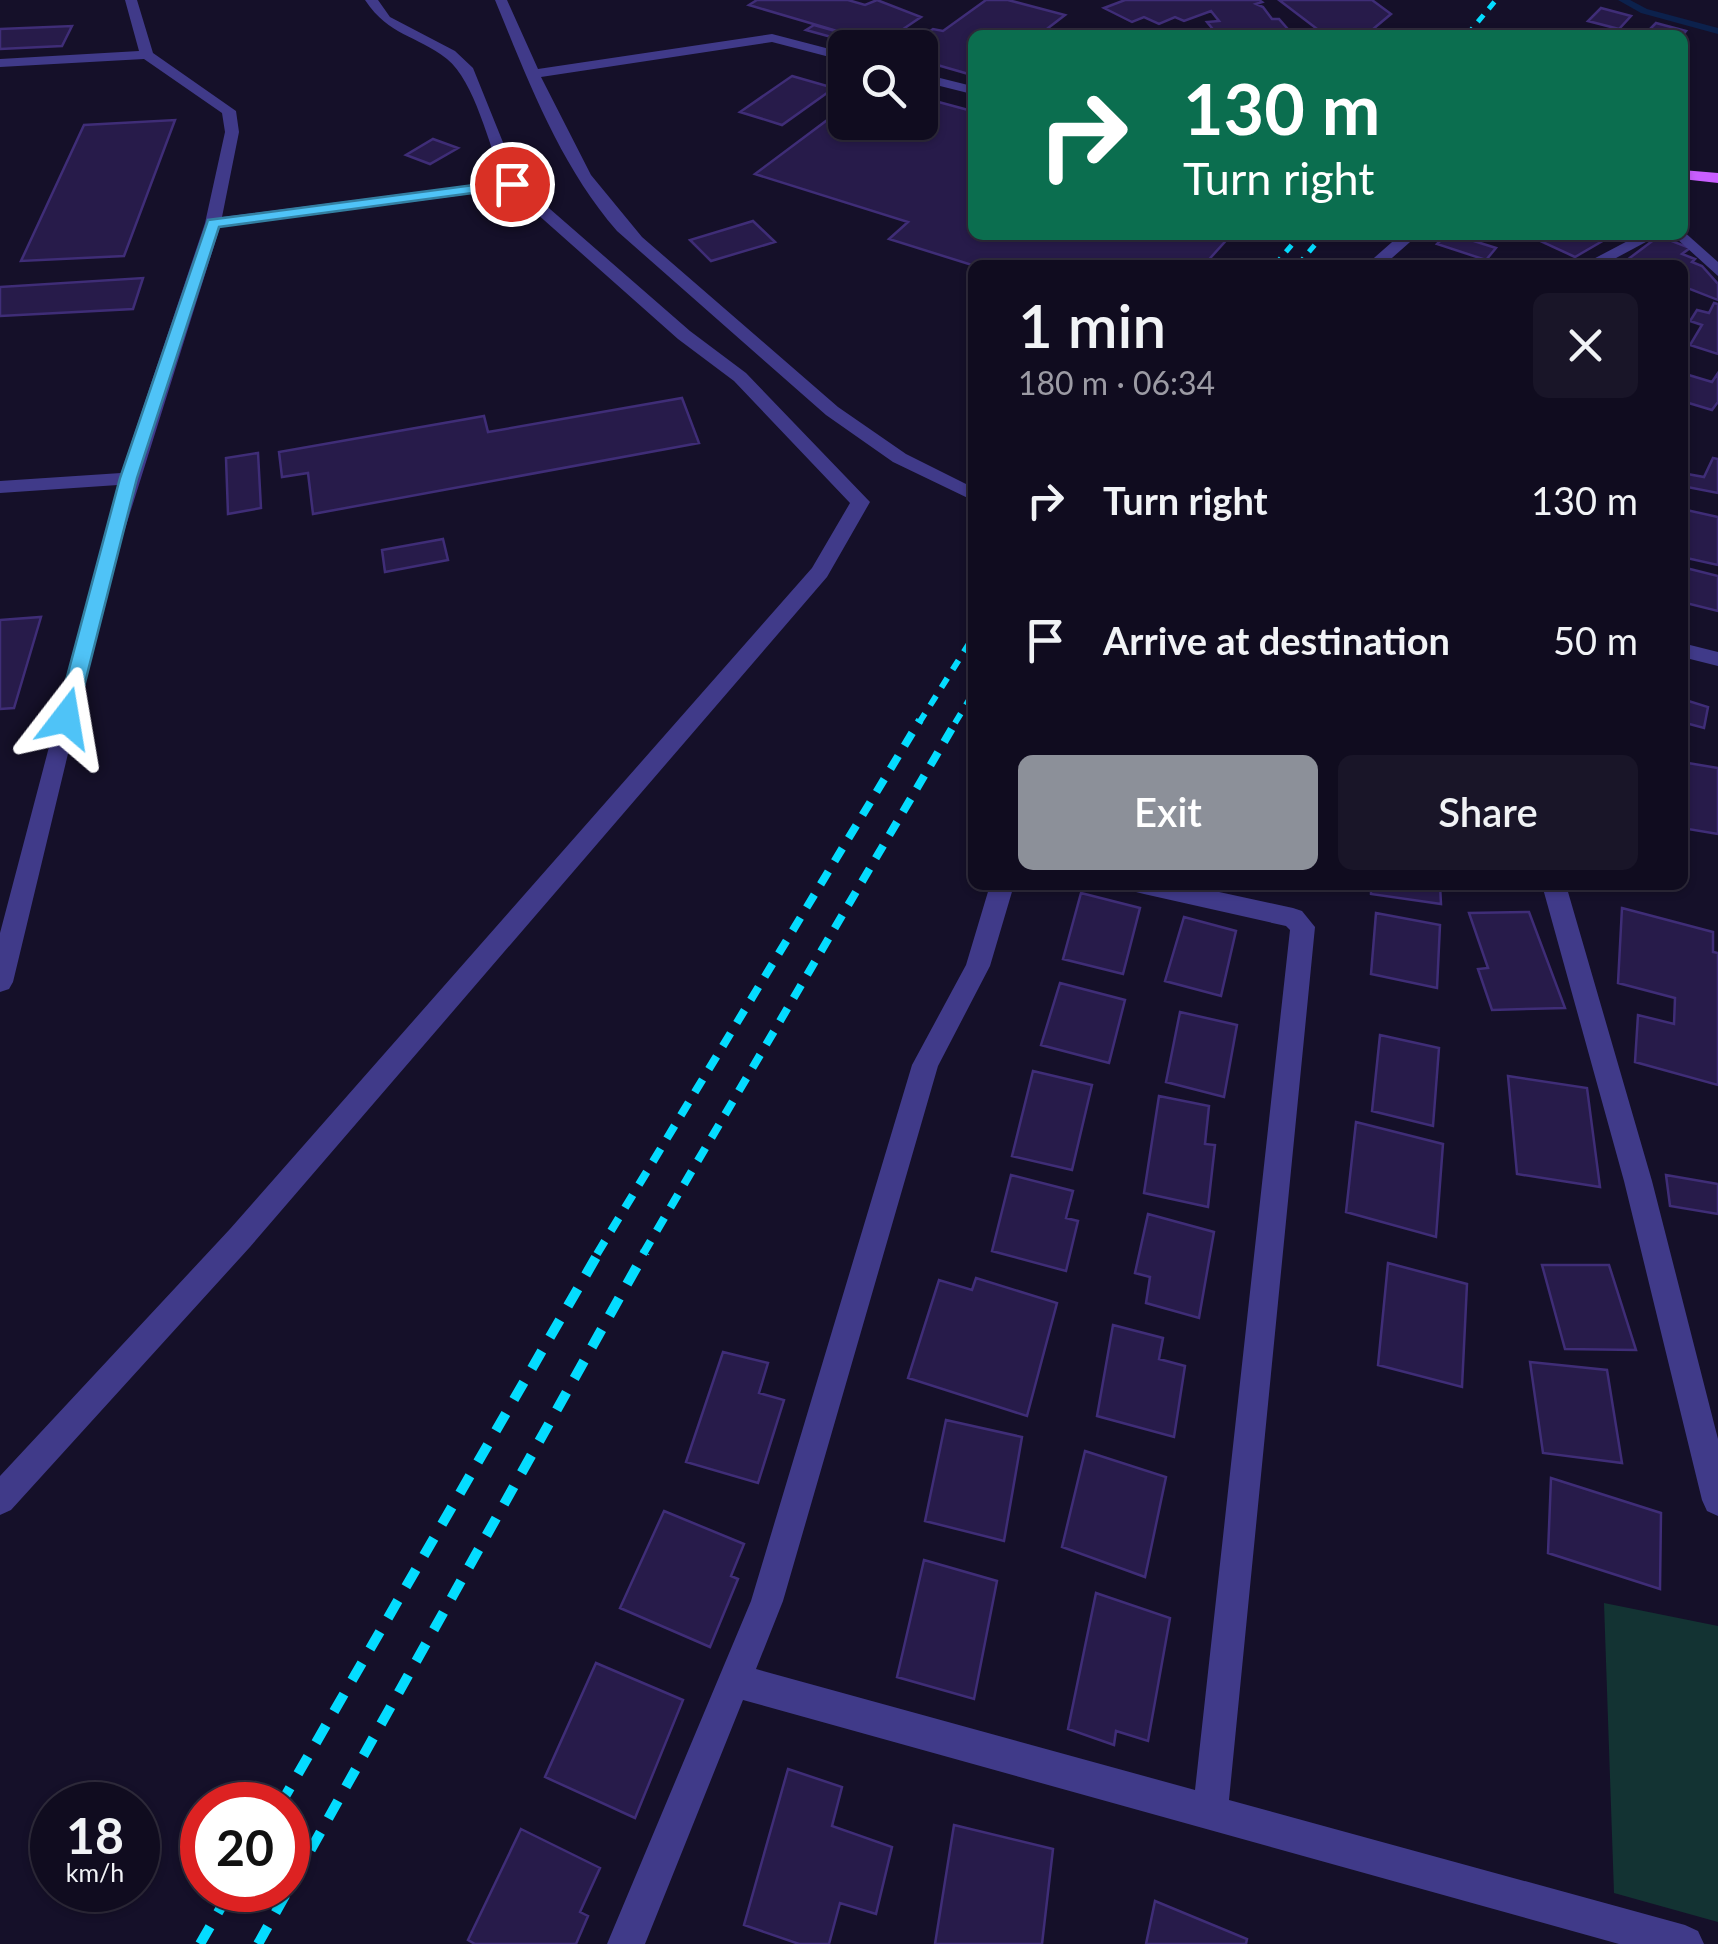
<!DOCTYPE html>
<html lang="en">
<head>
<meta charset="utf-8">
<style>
  :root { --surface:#100c1f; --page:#191528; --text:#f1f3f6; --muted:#9c9ba4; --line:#302c3d; --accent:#8c9099 }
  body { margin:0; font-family:Lato,sans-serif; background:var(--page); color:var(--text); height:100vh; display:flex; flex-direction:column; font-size:38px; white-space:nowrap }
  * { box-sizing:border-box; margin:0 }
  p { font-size:32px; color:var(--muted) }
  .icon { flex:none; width:55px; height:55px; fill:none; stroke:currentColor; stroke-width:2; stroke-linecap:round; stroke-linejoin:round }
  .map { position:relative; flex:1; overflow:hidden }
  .panel { position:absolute; left:968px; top:260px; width:720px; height:630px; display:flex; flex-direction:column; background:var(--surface); border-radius:15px; box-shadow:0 2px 8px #0004,0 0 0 2px var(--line) }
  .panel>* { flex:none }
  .hud { position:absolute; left:968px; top:30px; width:720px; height:210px; border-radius:15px; box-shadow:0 2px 8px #0004,0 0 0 2px var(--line); background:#0b6e4f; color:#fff; overflow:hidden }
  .controls { position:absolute; left:828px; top:30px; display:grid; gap:20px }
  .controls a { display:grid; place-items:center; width:110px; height:110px; border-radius:15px; background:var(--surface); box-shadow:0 2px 8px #0004,0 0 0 2px var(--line); font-size:50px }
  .speed { position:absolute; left:30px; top:1782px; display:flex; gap:20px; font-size:50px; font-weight:700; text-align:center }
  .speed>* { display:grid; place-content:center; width:130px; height:130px; border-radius:50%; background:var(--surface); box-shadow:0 2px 8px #0004,0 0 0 2px var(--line); line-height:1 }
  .speed small { font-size:25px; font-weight:400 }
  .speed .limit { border:15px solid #d22; background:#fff; color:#111 }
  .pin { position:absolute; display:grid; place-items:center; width:85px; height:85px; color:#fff; margin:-42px; border:5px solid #fff; border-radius:50%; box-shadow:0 2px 10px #0007 }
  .me { position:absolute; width:110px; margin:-55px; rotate:14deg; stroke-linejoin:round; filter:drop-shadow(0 0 8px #0008) }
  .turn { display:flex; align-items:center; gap:35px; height:210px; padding:0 50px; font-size:45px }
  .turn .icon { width:130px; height:130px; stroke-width:2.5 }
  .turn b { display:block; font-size:70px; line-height:85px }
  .round { display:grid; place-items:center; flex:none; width:105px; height:105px; border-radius:15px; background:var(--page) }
  .headline { display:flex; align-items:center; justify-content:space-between; height:170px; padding:0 50px }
  h1 { font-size:60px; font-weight:600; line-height:75px }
  .primary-button { display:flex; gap:20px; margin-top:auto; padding:20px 50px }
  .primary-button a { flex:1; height:115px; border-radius:15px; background:var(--accent); color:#fff; font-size:40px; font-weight:600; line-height:115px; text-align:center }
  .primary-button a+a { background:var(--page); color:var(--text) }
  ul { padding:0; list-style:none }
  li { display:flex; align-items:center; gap:30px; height:140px; padding:0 50px }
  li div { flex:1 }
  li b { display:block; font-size:38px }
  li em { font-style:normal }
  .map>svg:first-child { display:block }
</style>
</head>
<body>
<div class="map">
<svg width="1718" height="1944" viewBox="0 0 1718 1944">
  <rect width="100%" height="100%" fill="#151029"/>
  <path fill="#133333" d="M1604,1603L1718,1626V1922L1614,1893Z"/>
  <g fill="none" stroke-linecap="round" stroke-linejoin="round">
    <path fill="#0c214c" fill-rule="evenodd" d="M1618,0H1630L1647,9L1718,28V34L1641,13Z"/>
  </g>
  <path fill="#271b4a" stroke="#3f2d77" stroke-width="2.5" d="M757,0H848L865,5L877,0L921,17L881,44L749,5Z
    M986,0H1008L1065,15L1039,35H972V75L920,60V48H906L933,29L943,31Z
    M1125,0H1259L1262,2L1256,4L1263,7L1272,19H1279L1293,35H1197L1216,33L1207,22L1219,21L1211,11L1184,21L1175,17L1159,24L1144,17L1132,22L1104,8Z
    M1279,0H1372L1391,14L1366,35H1325Z
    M1601,8L1631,16L1619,29L1588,21Z
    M1656,23L1686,31L1682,36L1644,35Z
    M814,25L881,44L902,30L921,36L905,48H871L806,30Z
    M72,26L62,46L0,49V29Z
    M792,76L834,88L782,125L740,112Z
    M920,97L972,111V235H1231L1204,265H972L889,239L908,222L755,174L834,115L845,119V122H920Z
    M175,120L124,256L21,261L84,125Z
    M433,139L458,148L430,164L406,155Z
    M753,221L775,242L711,261L690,240Z
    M1446,235H1455L1496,248L1486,260L1437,244Z
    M1547,235H1608L1611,236L1575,257L1538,240Z
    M1659,236L1690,248L1682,254L1695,259L1692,262L1702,266L1718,284V300L1682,286V265L1623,263Z
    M143,278L133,309L0,316V287Z
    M1714,303L1718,304V354L1690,345L1702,325L1690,321L1697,310L1709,313Z
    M1682,373L1712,382L1718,373V402L1712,410L1682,401Z
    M682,398L699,443L313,514L308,473L282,477L279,452L484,416L488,432Z
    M258,453L261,508L228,514L226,458Z
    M1713,458L1718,459V493L1682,486V473L1704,477Z
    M1682,509L1718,517V565L1682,557Z
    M443,539L448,560L385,572L382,550Z
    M1682,567L1718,576V611L1682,602Z
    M41,617L14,708L0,709V620Z
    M1682,699L1708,707L1704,728L1682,722Z
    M1682,762L1718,768V834L1682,828Z
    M1371,885H1440L1441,904L1371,894Z
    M1081,893L1140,908L1123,974L1063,959Z
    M1622,908L1713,932V952L1718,953V1085L1635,1062L1638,1015L1674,1024L1675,998L1618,983Z
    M1529,912L1565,1008L1492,1010L1478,969L1488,968L1469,913Z
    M1376,913L1440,925L1437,988L1371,974Z
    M1184,917L1236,931L1221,996L1165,981Z
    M1060,983L1125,1000L1109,1063L1041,1045Z
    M1180,1012L1237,1025L1224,1097L1166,1082Z
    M1380,1035L1439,1048L1433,1126L1372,1111Z
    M1033,1071L1092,1085L1072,1170L1012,1156Z
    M1508,1076L1587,1088L1600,1187L1517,1174Z
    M1159,1096L1209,1106L1205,1144L1215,1145L1208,1207L1144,1193Z
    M1356,1122L1443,1144L1436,1237L1346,1212Z
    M1011,1175L1073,1191L1066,1218L1078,1221L1066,1271L992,1251Z
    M1666,1175L1718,1184V1214L1670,1206Z
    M1148,1214L1214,1232L1199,1318L1146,1303L1150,1277L1135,1273Z
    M1388,1263L1467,1284L1462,1387L1378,1365Z
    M1542,1265H1609L1636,1350L1565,1349Z
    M976,1278L1057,1303L1027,1416L908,1378L939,1280L972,1290Z
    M1113,1325L1163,1338L1159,1359L1185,1366L1174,1437L1097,1416Z
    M723,1352L768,1363L759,1393L784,1400L758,1483L686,1462Z
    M1530,1362L1607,1370L1622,1463L1543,1453Z
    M946,1420L1022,1437L1004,1541L925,1521Z
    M1085,1451L1166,1477L1145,1577L1062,1547Z
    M1551,1478L1661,1513L1660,1589L1548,1553Z
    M664,1511L744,1544L731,1576L738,1579L710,1647L620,1608Z
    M924,1560L997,1581L974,1699L897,1677Z
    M1096,1593L1170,1618L1148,1741L1116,1731L1114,1745L1068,1729Z
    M596,1663L683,1700L635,1818L545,1777Z
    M788,1769L842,1787L832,1826L892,1847L876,1914L840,1903L829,1944H799L744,1925Z
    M954,1825L1053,1849L1042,1944H935Z
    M521,1829L600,1868L580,1912L588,1916L576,1944H475L468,1940Z
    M1155,1901L1247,1939L1246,1944H1146Z"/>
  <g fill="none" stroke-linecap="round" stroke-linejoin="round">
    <path fill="#403a89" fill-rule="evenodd" d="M125,0H137L153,53L236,111L239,132L222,217L503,181C490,147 474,80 447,59C415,34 390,37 365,0H378L390,17L455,51L473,68L519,182L690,331L746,373L870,502L827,577L250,1247L11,1510L0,1515V1476L230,1229L812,568L850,503L734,381L678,339L509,189L220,227L113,567L13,982L9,989L0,992V933L118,485L0,493V481L121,473L205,223L225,132L222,113L144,59L0,67V59L139,51Z
      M495,0H507L538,69L772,34L845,53V61L772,42L541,77L591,175L642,237L838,407L906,454L972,487V500L893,462L826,415L617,231C559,164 528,80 495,0Z
      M920,73L972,86V94L920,81Z
      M1682,230L1718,262V276L1676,238L1674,235H1682Z
      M1400,235H1418L1384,265H1366Z
      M1639,235H1659L1603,265H1582Z
      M1682,643L1718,652V666L1682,657Z
      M990,885H1014L990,966L938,1066L783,1601L756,1669L1195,1790L1290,930L1286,926L1144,894L1136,892L1132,885H1187L1293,908L1302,911L1315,927L1229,1800L1685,1925L1698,1931L1704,1944H1619L743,1700L645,1944H607L751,1601L912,1065L966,965Z
      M1542,885H1566L1652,1181L1718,1439V1516L1707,1511L1702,1500L1624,1181Z"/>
    <path fill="#c95fff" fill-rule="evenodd" d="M1682,170L1718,173V183L1682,179Z"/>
    <path stroke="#04dcff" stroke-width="5" stroke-dasharray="9 8" stroke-linecap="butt" d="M1467,35L1496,0
      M1275,265L1300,235
      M1298,265L1323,235"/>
    <path stroke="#04dcff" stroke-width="6" stroke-dasharray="11 10" stroke-linecap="butt" d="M919,723L972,639
      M955,723L972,695"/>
    <path stroke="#04dcff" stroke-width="8" stroke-dasharray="15 12" stroke-linecap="butt" d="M597,1254L920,720
      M643,1254L957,720"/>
    <path stroke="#04dcff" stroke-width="10" stroke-dasharray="20 16" stroke-linecap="butt" d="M280,1805L599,1252
      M200,1944L231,1890
      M258,1944L645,1252"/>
  </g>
  <path fill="#4fc3f7" stroke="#337fa1" stroke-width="2.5" d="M512,180L519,184L517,187L219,227L137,478L76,718L73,723H59L56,718L120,478L208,220Z"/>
</svg>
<div class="controls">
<a><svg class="icon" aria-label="search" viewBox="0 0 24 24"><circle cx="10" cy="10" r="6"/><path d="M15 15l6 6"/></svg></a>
</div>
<div class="speed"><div>18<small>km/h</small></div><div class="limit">20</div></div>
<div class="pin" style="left:512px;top:184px;background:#d93025"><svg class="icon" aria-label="arrive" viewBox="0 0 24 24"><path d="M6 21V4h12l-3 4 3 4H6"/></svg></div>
<svg class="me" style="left:66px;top:718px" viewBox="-20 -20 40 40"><path d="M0-17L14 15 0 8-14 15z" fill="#4fc3f7" stroke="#fff" stroke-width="4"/></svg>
<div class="hud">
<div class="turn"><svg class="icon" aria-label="right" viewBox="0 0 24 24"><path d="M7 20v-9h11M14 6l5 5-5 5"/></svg><div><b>130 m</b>Turn right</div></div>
</div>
<section class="panel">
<div class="headline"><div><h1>1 min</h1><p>180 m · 06:34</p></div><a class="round"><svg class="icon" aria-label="close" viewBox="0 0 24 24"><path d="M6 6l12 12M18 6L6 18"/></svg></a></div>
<ul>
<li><svg class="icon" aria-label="right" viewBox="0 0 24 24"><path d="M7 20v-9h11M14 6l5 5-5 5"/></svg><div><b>Turn right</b></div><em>130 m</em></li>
<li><svg class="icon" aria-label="arrive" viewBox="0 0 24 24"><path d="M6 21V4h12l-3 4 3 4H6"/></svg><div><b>Arrive at destination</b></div><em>50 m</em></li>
</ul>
<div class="primary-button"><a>Exit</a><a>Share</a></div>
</section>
</div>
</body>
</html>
